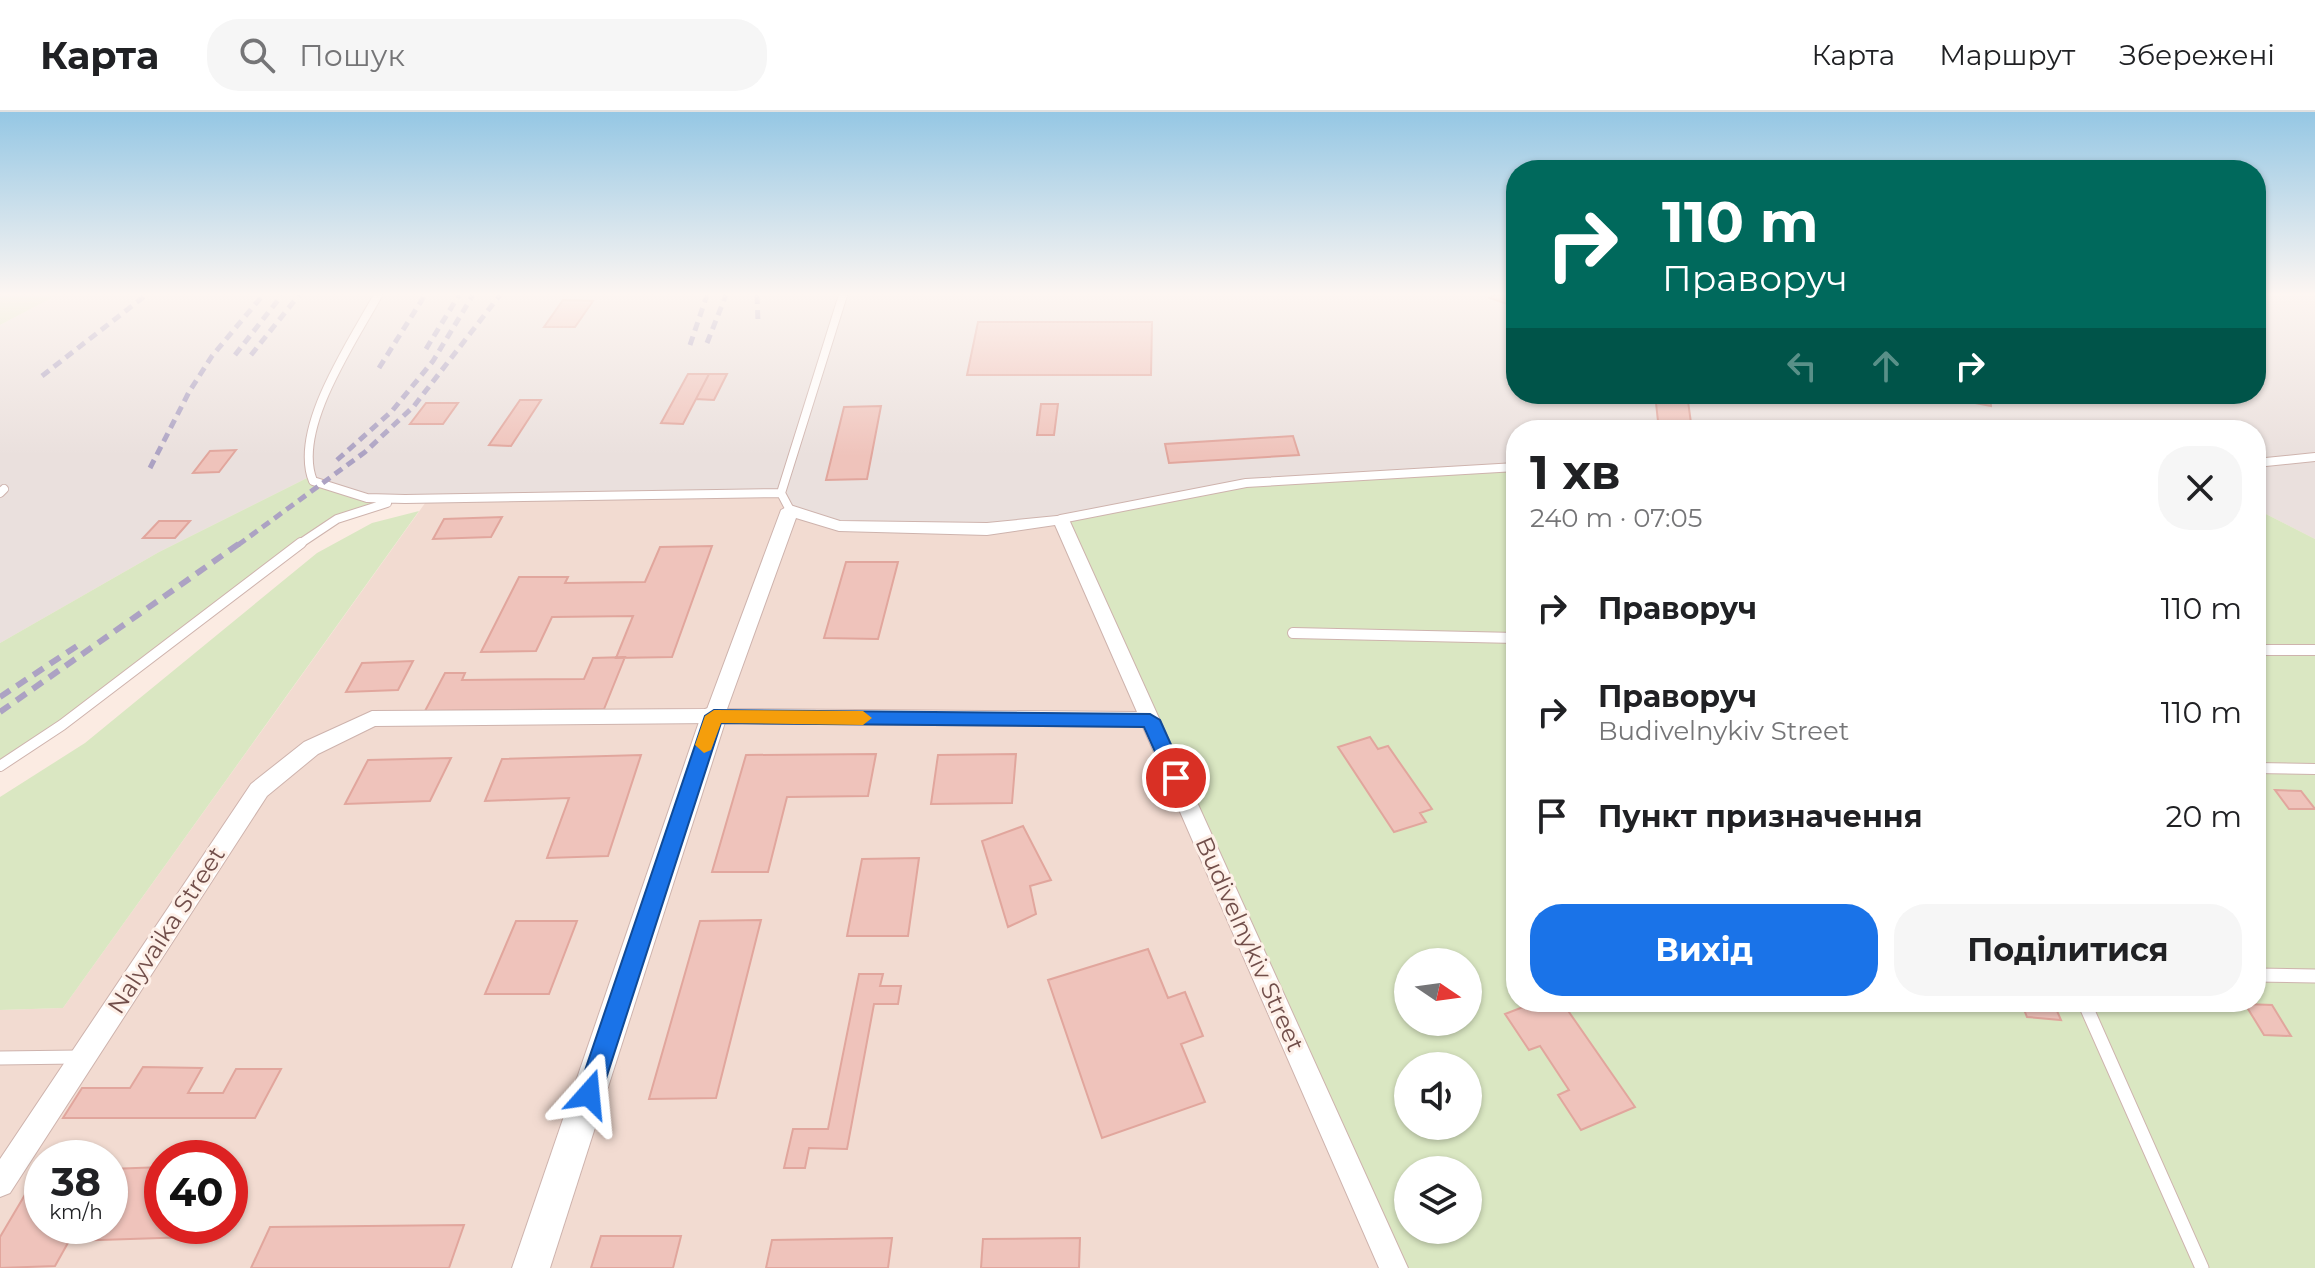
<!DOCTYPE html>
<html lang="uk">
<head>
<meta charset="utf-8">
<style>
  :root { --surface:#fff; --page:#f6f6f6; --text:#202124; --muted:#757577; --line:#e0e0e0; --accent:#1a73e8 }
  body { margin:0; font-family:Montserrat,sans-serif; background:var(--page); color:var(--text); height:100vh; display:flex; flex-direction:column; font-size:30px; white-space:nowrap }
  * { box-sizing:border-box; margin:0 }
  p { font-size:26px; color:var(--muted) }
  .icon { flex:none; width:44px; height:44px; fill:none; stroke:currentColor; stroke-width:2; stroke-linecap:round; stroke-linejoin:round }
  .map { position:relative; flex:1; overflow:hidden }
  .panel { position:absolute; left:1506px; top:308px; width:760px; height:592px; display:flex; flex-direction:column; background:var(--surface); border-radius:32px; box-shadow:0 2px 6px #0004 }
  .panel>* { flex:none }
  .banner { position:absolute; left:1506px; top:48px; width:760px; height:244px; border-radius:32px; box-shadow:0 2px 6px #0004; background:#00695c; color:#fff; overflow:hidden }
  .needle { width:52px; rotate:103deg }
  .fabs { position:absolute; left:1394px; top:836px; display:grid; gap:16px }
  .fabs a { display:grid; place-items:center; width:88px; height:88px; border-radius:50%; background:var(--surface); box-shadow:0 2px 6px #0004; font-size:40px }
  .speed { position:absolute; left:24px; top:1028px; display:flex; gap:16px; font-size:40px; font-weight:700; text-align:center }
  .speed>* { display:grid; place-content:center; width:104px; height:104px; border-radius:50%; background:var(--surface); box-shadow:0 2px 6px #0004; line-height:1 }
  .speed small { font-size:20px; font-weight:400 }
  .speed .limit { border:12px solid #d22; background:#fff; color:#111 }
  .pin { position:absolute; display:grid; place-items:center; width:68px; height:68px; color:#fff; margin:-34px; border:4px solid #fff; border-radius:50%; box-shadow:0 2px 8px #0007 }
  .me { position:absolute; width:88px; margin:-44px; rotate:18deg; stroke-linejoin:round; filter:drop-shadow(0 0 6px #0008) }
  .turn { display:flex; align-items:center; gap:28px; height:168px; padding:0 24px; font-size:36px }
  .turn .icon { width:104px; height:104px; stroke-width:2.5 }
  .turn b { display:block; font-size:56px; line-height:68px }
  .lanes { display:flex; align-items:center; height:76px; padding:0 24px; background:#0003; justify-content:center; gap:40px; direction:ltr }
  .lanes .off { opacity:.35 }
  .round { display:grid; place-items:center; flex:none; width:84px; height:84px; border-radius:32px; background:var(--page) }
  .overview { display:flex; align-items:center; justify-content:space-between; height:136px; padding:0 24px }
  h1 { font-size:48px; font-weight:700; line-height:60px }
  .cta { display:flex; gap:16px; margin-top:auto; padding:16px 24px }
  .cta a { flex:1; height:92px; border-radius:32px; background:var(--accent); color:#fff; font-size:32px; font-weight:700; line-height:92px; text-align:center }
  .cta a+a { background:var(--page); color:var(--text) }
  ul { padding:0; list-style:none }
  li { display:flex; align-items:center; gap:24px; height:104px; padding:0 24px }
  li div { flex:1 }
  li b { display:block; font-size:30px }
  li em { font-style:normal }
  header { display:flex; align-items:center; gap:48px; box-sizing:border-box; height:112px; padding:0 40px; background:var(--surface); border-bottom:2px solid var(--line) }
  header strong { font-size:38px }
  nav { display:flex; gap:44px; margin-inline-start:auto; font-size:28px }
  .search { width:560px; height:72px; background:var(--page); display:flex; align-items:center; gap:20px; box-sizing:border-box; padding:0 28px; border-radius:32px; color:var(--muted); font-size:30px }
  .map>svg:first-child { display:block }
</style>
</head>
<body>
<header>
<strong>Карта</strong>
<div class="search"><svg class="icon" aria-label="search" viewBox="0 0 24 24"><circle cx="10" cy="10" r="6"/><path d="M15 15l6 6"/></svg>Пошук</div>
<nav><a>Карта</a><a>Маршрут</a><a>Збережені</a></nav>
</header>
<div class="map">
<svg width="2315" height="1156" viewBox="0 0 2315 1156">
  <rect width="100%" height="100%" fill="#fbebe2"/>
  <path fill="#f2dbd1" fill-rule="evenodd" d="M781,381L1061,407L1394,1156H0V898L63,896L428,387ZM42,1046H110V1114H42ZM162,1046H230V1114H162Z"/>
  <path fill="#eae0dd" d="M57,183H1516V282H2256V183H2315V427L2256,397V318H1516V355L987,417L839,414L790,398L781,381L367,386L309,365L159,440L0,531V213Z"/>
  <path fill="#dae7c2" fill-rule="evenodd" d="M0,183H57L0,213Z
    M1516,355V890H2256V397L2315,427V1156H1394L1061,407L1246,371ZM1408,850H1468V910H1408ZM1408,954H1468V1014H1408ZM1408,1058H1468V1118H1408Z
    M309,365L334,378L405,387L367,395L337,407L0,654V531L159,440Z
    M419,399L63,896L0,898V685L85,631L317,441L372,411Z"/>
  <path fill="#efc3bb" stroke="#e1a69d" stroke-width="2" d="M1494,183H1516V195L1490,186Z
    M563,188L593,189L575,215H544Z
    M978,210H1152L1151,263H967Z
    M688,262H709L683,312L661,311Z
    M709,262H727L714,288L696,287Z
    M1655,282H1687L1692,318H1659Z
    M1928,282H1990L1991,294Z
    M520,288H541L511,334L489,333Z
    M426,291H458L443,312H410Z
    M1041,292H1058L1054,323H1037Z
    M881,294L867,367L826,368L844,295Z
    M1293,324L1299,343L1169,351L1165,332Z
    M236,338L219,360L193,361L210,339Z
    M502,405L491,425L433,427L444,407Z
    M159,409H190L175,426H143Z
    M712,434L672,545L616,546L633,504L552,505L536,539L481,540L519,465H568L565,471L645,470L660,435Z
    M846,450H898L878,527L824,526Z
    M625,545L604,597L425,599L445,561H465L462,568L584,567L593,546Z
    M413,549L398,578L346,580L362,551Z
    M1370,625L1378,637L1388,634L1432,697L1420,701L1426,710L1394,720L1338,635Z
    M876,642L868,684L787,685L768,760H712L746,643Z
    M1016,642L1012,691L931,692L938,643Z
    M641,643L608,744L547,746L569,686L485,689L502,647Z
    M451,646L430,689L345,692L368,648Z
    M2275,678L2301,679L2315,697H2289Z
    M1023,714L1051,768L1030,774L1036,802L1008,815L982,729Z
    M919,746L908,824H847L862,747Z
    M761,808L716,986L649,987L700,809Z
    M516,809H577L549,882H485Z
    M1148,837L1168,886L1185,880L1203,924L1181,932L1205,990L1102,1026L1048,868Z
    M859,862H883L880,874H901L898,892H874L847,1037L809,1036L805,1056H784L793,1017H828Z
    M1536,890H1562L1635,995L1581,1018L1558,983L1569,978L1540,934L1529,938L1505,902Z
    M2021,890H2053L2061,908L2027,905Z
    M2245,892L2272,893L2291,924L2264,923Z
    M143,955L202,956L188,981H223L236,957H281L255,1006H63L82,976H130Z
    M162,1055V1114H197L191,1125L69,1129L55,1154L0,1156V1125L39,1059H42V1114H110V1057Z
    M464,1113L449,1156H251L270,1115Z
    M601,1124H681L673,1156H591Z
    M892,1126L888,1156H766L772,1128Z
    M1080,1126L1079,1156H981L983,1127Z"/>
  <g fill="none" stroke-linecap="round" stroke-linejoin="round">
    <defs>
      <path id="service-far2" d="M378,183C353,229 292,317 313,369L367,386L405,387L781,381
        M2256,351L2315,345
        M0,381L4,377
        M790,398L781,381L843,183
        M1061,407L1246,371L1516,355
        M298,433L337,407L387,391"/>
      <path id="service-far1" d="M1293,521L1516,526
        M2256,538H2315
        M0,654L62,613L301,431
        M2256,656L2315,657"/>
      <path id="service" d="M2256,863L2315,864
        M2084,890L2202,1156
        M0,946L78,945"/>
      <path id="minor" d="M790,393L840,409L987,411L1067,403L1408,1156H1379L1143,615L714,611L375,614L318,642L267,684L10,1081L0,1085V1047L251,672L304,630L372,599L707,597L781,398ZM796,406L839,419L987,423L1055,413L1137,600L727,597Z"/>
      <path id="tertiary" d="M714,594L723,597L727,604L550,1156H512L701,604L705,597Z"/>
    </defs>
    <use href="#service-far2" stroke="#ceb3ad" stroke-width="10"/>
    <use href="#service-far1" stroke="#ceb3ad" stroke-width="12"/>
    <use href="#service" stroke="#ceb3ad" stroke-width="15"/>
    <use href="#minor" stroke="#ceb3ad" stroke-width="2"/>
    <use href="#tertiary" stroke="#ceb3ad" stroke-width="2"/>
    <use href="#service-far2" stroke="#fff" stroke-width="8"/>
    <use href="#service-far1" stroke="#fff" stroke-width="10"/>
    <use href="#service" stroke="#fff" stroke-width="13"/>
    <use href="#minor" fill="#fff" fill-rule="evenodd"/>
    <use href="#tertiary" fill="#fff" fill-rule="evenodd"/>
    <path stroke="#aca2c3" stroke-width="5" stroke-dasharray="9 6" stroke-linecap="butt" d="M757,183L758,210
      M707,231L726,183
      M690,233L707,183
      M426,237L459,183
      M235,243L282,183
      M251,243L299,183
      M379,256L425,183
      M42,264L146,183
      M337,348L392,299L433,249L473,183
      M150,356L189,280L212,244L263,183
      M238,433L365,340L414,294L500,183"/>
    <path stroke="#aca2c3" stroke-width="6" stroke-dasharray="12 8" stroke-linecap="butt" d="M0,585L77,534
      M0,600L240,431"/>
  </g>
  <linearGradient id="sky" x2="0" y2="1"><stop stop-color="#95c7e4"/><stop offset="0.53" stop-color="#fdf6f2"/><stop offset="1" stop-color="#fdf6f2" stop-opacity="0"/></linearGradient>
  <rect width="2315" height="344" fill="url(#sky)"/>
  <path fill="#1a73e8" stroke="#114b97" stroke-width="2" d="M714,598L1150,602L1160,608L1186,666L1183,671H1169L1144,615L721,611L601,982L597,990L589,993L580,990L577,982L705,604Z"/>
  <path fill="#f59e0b" d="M714,598L863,599L872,606L863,613L721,611L711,638L704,641L695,633L705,604Z"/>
  <g text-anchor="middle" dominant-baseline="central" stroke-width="6" stroke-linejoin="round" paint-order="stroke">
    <g font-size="24" fill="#714e4a" stroke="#fef0e8">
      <text transform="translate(166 818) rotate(-57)">Nalyvaika Street</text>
      <text transform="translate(1250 832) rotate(66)">Budivelnykiv Street</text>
    </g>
  </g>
</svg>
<div class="fabs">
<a><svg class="needle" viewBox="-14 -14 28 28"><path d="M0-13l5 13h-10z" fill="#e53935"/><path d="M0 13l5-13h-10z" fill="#757577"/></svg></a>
<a><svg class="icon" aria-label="sound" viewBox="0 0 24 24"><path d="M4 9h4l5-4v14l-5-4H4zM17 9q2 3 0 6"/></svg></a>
<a><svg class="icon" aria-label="layers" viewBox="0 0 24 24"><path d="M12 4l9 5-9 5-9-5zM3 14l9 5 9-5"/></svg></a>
</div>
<div class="speed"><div>38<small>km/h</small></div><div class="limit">40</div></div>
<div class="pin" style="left:1176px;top:666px;background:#d93025"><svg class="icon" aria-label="arrive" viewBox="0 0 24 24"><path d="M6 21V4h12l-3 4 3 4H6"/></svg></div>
<svg class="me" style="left:589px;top:982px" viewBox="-20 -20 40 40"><path d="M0-17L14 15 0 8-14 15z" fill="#1a73e8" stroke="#fff" stroke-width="4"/></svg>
<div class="banner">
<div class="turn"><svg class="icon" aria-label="right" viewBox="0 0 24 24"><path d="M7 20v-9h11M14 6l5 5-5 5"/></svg><div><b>110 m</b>Праворуч</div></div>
<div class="lanes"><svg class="icon off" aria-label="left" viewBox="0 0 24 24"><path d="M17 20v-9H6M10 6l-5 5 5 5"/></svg><svg class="icon off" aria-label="ahead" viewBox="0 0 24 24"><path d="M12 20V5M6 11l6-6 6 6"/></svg><svg class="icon" aria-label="right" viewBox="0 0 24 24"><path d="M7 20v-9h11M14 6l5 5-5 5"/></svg></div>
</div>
<section class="panel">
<div class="overview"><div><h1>1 хв</h1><p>240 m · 07:05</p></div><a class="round"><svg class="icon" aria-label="close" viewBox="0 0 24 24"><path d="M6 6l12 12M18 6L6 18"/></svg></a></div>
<ul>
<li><svg class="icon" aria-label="right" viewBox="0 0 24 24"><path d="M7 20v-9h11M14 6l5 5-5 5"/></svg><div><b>Праворуч</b></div><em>110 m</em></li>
<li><svg class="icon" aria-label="right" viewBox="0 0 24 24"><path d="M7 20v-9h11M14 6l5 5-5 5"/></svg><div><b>Праворуч</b><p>Budivelnykiv Street</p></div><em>110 m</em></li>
<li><svg class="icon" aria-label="arrive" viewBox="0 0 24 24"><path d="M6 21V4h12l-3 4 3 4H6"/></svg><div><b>Пункт призначення</b></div><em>20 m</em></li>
</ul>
<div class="cta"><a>Вихід</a><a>Поділитися</a></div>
</section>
</div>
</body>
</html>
